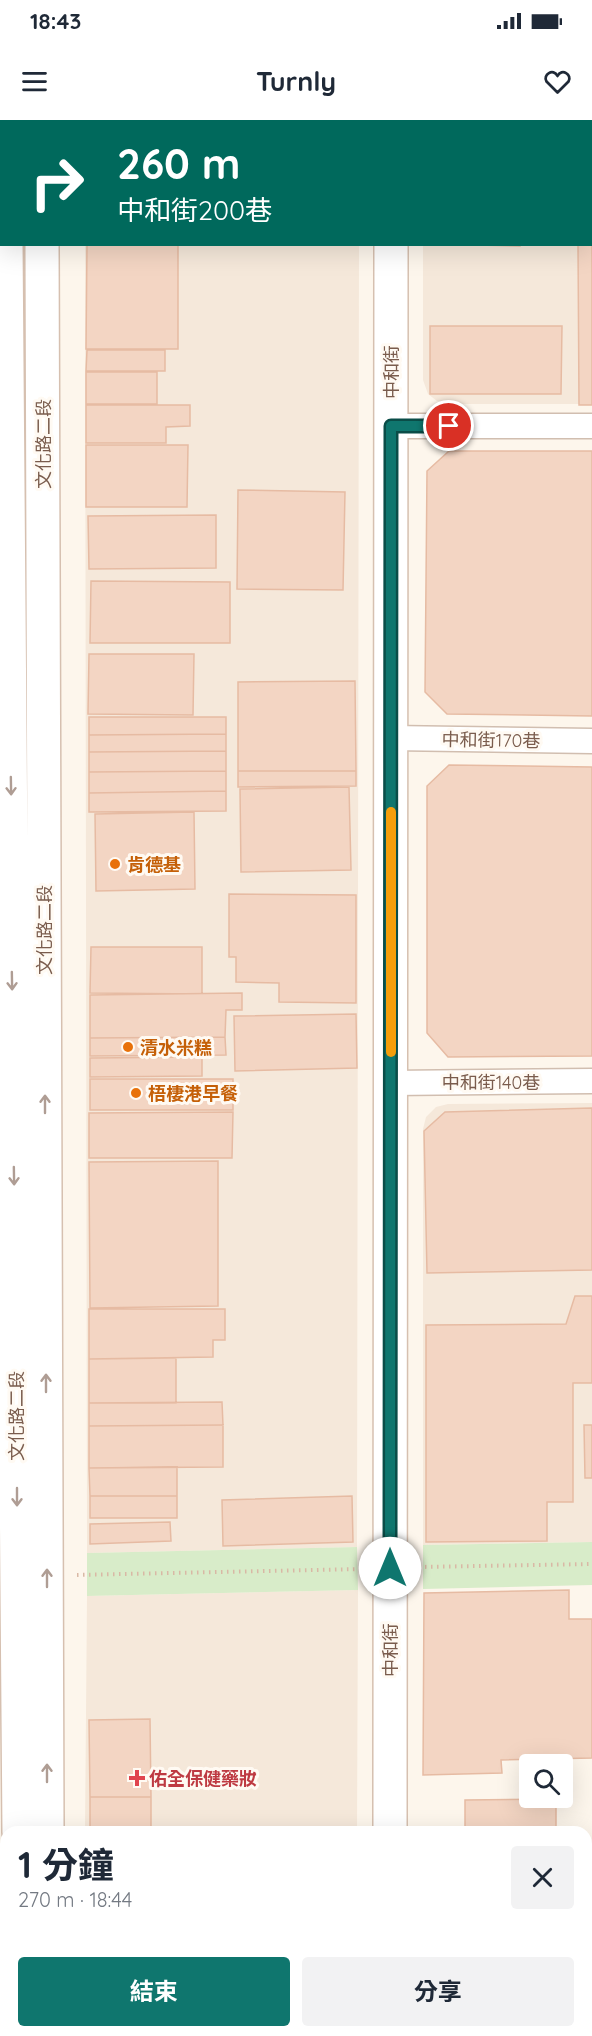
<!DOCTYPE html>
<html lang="zh-TW">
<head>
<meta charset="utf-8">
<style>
  :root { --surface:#fff; --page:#f2f2f3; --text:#1f2937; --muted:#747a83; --accent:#0f766e }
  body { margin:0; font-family:Quicksand,"Noto Sans TC",sans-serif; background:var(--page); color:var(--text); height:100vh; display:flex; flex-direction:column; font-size:22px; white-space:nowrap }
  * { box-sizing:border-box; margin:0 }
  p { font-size:20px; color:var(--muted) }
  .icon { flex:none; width:33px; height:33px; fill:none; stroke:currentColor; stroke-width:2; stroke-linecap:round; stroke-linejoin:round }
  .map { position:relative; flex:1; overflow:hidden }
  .sheet { position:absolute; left:0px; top:1706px; width:592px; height:212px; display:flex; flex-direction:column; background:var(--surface); border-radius:18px 18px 0 0; box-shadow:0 6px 24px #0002 }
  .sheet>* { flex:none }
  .guide { position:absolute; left:0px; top:0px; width:592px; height:126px; box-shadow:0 6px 24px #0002; background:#00695c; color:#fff; overflow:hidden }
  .fabs { position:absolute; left:519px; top:1634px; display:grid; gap:12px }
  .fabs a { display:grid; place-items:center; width:54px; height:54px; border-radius:6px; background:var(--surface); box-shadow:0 6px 24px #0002; font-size:30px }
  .pin { position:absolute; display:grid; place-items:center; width:51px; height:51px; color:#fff; margin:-26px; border:3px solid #fff; border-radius:50%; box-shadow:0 2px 6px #0007 }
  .me { position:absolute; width:66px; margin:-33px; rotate:0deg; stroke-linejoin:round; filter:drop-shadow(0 0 4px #0008) }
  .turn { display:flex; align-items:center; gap:21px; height:126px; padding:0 18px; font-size:27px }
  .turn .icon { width:78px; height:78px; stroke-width:2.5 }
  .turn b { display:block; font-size:42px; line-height:51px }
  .round { display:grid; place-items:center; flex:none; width:63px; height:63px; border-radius:6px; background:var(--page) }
  .headline { display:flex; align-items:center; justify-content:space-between; height:102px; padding:0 18px }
  h1 { font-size:36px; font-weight:700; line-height:45px }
  .button { display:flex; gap:12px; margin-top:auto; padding:12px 18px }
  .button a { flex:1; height:69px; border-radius:6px; background:var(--accent); color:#fff; font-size:24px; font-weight:700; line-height:69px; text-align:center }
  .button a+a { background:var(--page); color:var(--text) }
  .status { display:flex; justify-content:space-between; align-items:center; height:42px; padding:0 30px; background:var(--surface); direction:ltr }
  .status svg { height:16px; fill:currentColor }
  header { display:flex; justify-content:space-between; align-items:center; height:78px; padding:0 18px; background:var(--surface); font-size:27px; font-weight:700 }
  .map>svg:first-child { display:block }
</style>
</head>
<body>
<div class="status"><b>18:43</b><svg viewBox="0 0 49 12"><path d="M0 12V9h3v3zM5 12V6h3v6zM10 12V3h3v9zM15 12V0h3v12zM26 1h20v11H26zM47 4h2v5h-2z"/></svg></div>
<header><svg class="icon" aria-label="menu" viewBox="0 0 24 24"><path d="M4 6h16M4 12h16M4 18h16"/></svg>Turnly<svg class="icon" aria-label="heart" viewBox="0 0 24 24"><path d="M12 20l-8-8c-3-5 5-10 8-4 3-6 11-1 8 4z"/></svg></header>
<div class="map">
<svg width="592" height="1916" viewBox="0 0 592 1916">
  <rect width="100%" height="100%" fill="#fdf6ec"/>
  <path fill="#f5e8da" d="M592,6V284H449L437,281L428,274L423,260V125L591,124Z
    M85,125H359L357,1427L87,1433Z
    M592,983V1422L423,1425V1009L426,997L436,987L448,984Z
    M358,1470L357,1711L85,1712L87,1476Z
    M83,1911H357V1916H83Z"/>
  <path fill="#d8ecc9" d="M592,1422V1465L423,1469V1425Z
    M357,1427L358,1470L87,1476V1433Z"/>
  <path fill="#f3d5c3" stroke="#e6bba3" stroke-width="1.5" d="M592,8V285H579L578,124H591Z
    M87,124H178V229H86Z
    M429,124H520V126Z
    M430,206H562L561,274H430Z
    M87,230H165V251H86Z
    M86,252H157V284H86Z
    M86,285H190V306L166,307V323H86Z
    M86,325H188L187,387H86Z
    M449,331H592V596L447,594L425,572L427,351Z
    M238,370L345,372L343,470L237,469Z
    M216,395V448L89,449L88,396Z
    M91,461L230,462V523H90Z
    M89,534H194L193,595L88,594Z
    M355,561L356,651H238V562Z
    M89,597H226V614L89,615Z
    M226,614V631L89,632V615Z
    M226,631V651L89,652V632Z
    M449,645L592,647V936L448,937L427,913V666Z
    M226,651V671L89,673V652Z
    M238,651H356V666L238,667Z
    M349,667L351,750L241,752L240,669Z
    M226,671V691L89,692V673Z
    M194,692L195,769L96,771L95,694Z
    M229,774L356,775V883L279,882V863L236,862V837H229Z
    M91,827H202V874L90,873Z
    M242,873V890H226L225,917L90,918V875Z
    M356,894L357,948L235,951L234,896Z
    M225,917L226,935L90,936V918Z
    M202,937V956L90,957V938Z
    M90,959H233V990H90Z
    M592,988V1150L427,1153L424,1011L445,992Z
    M233,992L232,1038H89V993Z
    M218,1041V1186L90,1188L89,1042Z
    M575,1176H592V1263H573V1382H547V1421L426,1422V1205L566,1204Z
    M89,1189H225V1220H213V1237L89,1239Z
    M176,1238V1283H89V1239Z
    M222,1282L223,1305L89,1306V1283Z
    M223,1305V1347L89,1348V1306Z
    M584,1305H592V1358H585Z
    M177,1347V1376H90L89,1348Z
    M90,1376H177V1398H90Z
    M352,1376L353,1422L223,1426L222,1380Z
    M170,1402L171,1421L90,1424V1404Z
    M569,1470V1499H592V1638L501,1640L502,1653L423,1655L424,1473Z
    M150,1599L151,1677H90L89,1600Z
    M90,1677H151V1712H90Z
    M556,1679V1712H465V1680Z
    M586,1752H592V1908H586Z
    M113,1911H211V1916H113Z"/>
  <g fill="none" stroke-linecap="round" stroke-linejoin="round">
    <defs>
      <path id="street" d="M391,306H592
        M391,618L592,621
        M391,963L592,961"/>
      <path id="secondary" d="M4,0V2
        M41,0V2
        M389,0V2
        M6,124L19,1712
        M42,124L47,1712
        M390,1712L391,124
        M16,1916V1911
        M45,1916V1911
        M389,1916V1911"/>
    </defs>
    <use href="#street" stroke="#d1beb0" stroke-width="27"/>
    <use href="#secondary" stroke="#d6c0b0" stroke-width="36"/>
    <path stroke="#d9b8a5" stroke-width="4" stroke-dasharray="1.5 4.5" stroke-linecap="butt" d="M419,1447L592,1444
      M77,1455L361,1449"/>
    <use href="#street" stroke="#fff" stroke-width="24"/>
    <use href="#secondary" stroke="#fff" stroke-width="33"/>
  </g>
  <defs><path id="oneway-shaft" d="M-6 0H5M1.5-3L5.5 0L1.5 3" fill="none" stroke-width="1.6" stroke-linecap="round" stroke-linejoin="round" transform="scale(1.5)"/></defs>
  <g stroke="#af9d94">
    <use href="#oneway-shaft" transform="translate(11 666) rotate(89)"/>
    <use href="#oneway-shaft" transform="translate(12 861) rotate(89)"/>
    <use href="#oneway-shaft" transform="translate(45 984) rotate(-90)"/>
    <use href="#oneway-shaft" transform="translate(14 1056) rotate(89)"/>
    <use href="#oneway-shaft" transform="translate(46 1263) rotate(-90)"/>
    <use href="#oneway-shaft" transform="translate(17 1377) rotate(90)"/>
    <use href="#oneway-shaft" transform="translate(47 1458) rotate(-90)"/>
    <use href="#oneway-shaft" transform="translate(47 1653) rotate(-90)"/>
  </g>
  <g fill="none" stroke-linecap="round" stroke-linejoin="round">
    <defs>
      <path id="route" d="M390,1448L391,306H449"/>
    </defs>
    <use href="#route" stroke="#0a4d48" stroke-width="15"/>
    <use href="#route" stroke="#0f766e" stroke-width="10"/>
    <path stroke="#f59e0b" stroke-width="10" d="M391,932V692"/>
  </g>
  <g fill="#e8710a" stroke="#fffaf3" stroke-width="2">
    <circle cx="115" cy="744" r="6"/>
    <circle cx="128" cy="927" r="6"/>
    <circle cx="136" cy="973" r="6"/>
  </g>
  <path fill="#e0444e" stroke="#fffaf3" stroke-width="2" d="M134 1649h6v6h6v6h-6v6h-6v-6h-6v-6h6z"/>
  <g text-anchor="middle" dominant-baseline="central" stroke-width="6" stroke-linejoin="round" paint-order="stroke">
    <g font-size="18" fill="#7a5c4d" stroke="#fffaf3">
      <text transform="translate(391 252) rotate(-90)">中和街</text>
      <text transform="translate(43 324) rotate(-90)">文化路二段</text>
      <text transform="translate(491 620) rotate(1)">中和街170巷</text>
      <text transform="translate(44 810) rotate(-90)">文化路二段</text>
      <text x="491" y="962">中和街140巷</text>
      <text transform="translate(16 1296) rotate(-90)">文化路二段</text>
      <text transform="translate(390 1530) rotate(-90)">中和街</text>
    </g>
    <g font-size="18" font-weight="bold" fill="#c56008" stroke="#fffaf3" text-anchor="start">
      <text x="127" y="744">肯德基</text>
      <text x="140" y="927">清水米糕</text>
      <text x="148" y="973">梧棲港早餐</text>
    </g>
    <g font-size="18" font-weight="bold" fill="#be3a42" stroke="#fffaf3" text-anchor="start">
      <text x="149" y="1658">佑全保健藥妝</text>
    </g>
  </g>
</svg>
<div class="fabs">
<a><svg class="icon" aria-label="search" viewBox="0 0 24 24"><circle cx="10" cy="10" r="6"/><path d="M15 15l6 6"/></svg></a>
</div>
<div class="pin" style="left:449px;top:306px;background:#d93025"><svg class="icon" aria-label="arrive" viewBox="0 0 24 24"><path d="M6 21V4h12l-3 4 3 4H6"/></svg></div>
<svg class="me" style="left:390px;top:1448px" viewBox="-20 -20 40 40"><circle r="19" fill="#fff"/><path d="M0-13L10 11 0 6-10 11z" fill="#0f766e"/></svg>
<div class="guide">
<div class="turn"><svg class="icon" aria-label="right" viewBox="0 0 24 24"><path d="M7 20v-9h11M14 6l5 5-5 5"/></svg><div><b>260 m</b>中和街200巷</div></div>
</div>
<section class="sheet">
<div class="headline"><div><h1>1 分鐘</h1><p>270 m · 18:44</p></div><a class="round"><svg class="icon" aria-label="close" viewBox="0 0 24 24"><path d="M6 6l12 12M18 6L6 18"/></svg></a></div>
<div class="button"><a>結束</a><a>分享</a></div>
</section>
</div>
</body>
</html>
